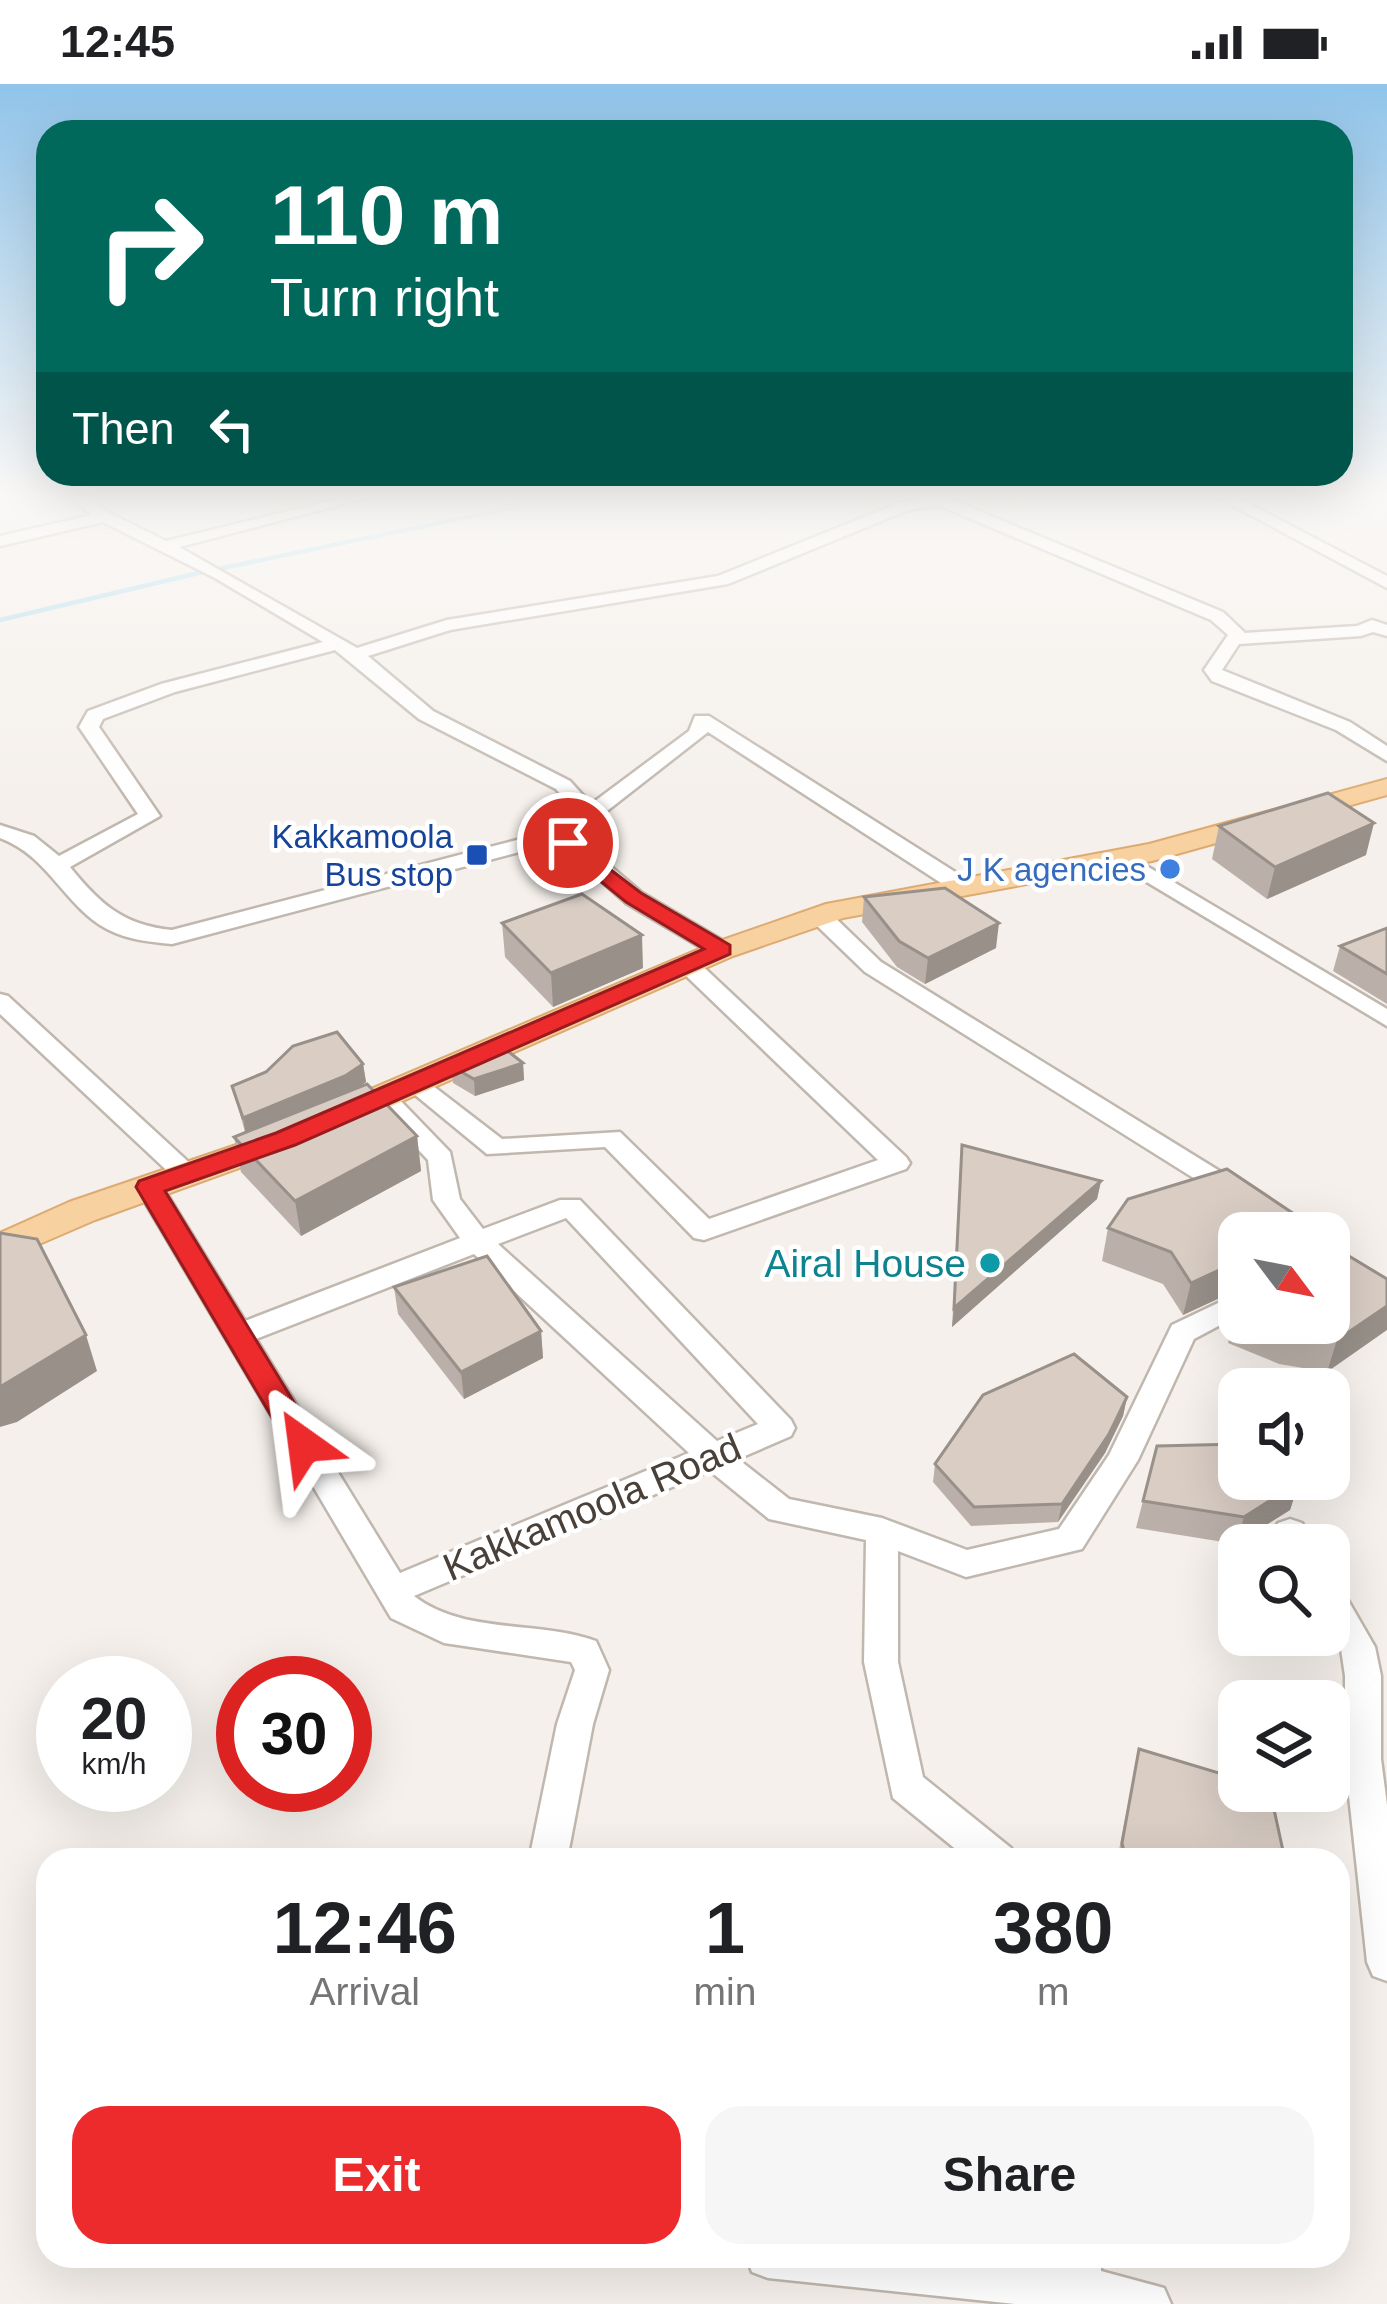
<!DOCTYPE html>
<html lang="en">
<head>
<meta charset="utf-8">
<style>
  :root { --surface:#fff; --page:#f6f6f6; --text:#202124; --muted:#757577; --accent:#ed2a2c }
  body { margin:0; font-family:Helvetica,sans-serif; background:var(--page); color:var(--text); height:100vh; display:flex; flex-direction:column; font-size:45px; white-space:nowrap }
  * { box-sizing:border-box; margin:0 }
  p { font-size:39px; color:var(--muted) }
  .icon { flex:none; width:66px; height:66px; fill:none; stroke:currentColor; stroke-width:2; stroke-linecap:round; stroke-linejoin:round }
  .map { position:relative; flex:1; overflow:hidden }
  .side { position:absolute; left:36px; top:1764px; width:1314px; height:420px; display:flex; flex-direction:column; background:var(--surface); border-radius:36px; box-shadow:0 12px 48px #0002 }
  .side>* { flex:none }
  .top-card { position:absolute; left:36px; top:36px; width:1317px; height:366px; border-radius:36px; box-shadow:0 12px 48px #0002; background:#00695c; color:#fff; overflow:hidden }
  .needle { width:78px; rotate:122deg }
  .tools { position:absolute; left:1218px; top:1128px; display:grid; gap:24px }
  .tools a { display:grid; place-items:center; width:132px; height:132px; border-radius:24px; background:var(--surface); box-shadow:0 12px 48px #0002; font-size:60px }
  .speed { position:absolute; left:36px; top:1572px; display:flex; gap:24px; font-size:60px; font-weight:700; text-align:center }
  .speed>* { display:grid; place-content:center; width:156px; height:156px; border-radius:50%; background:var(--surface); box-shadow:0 12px 48px #0002; line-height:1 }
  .speed small { font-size:30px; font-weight:400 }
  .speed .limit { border:18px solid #d22; background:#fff; color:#111 }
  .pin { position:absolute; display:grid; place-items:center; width:102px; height:102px; color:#fff; margin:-51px; border:6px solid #fff; border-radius:50%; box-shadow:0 3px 12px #0007 }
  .me { position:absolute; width:132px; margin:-66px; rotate:329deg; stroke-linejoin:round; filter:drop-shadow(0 0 9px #0008) }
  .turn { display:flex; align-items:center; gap:42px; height:252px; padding:0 36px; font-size:54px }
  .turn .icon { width:156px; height:156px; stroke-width:2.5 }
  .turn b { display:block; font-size:84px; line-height:102px }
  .then { display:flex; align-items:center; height:114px; padding:0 36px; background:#0003; gap:24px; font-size:45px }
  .eta { display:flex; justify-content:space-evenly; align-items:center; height:204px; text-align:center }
  .eta b { font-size:72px; font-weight:600; line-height:84px }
  .cta { display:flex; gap:24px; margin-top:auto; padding:24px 36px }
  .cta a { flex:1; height:138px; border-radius:36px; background:var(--accent); color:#fff; font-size:48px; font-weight:600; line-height:138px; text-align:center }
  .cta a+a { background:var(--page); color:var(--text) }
  .status { display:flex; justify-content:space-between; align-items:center; height:84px; padding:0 60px; background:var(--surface); direction:ltr }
  .status svg { height:33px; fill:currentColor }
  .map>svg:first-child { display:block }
</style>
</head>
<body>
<div class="status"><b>12:45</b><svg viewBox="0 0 49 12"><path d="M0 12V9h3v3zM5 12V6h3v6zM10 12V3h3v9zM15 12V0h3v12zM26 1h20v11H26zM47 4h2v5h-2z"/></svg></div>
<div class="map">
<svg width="1387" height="2220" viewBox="0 0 1387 2220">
  <rect width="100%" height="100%" fill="#f5f0eb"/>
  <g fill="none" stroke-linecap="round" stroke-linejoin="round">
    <path stroke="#acdded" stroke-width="4.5" d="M218,485L574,411
      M0,536L203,488"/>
    <defs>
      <path id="minor" d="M68,411H84L111,430L166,457L354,411H378L179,463L357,564L447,536L718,492L899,419L940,411L1223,528L1245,549L1357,542L1372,536L1387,541V552L1373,548L1361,552L1239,560L1222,586L1350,638L1387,662V677L1336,646L1212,597L1204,586L1228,551L1211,536L938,421L908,426L728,500L450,546L368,572L433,627L570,697L589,718L587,723L689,647L695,632H709L971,798V808H955L708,648L575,752L642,809L730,861V871H714L626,819L557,758L172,860C150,858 128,856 107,845C64,822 49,772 0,754V741L34,752L59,772L138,730L79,643L88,627L161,600L323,558L215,494L103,438L0,462V452L92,431ZM335,566L419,635L556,705L568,719L555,746L172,846C123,841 100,820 70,783L160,732L99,643L103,635L175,608Z
        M1213,411H1232L1387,492V504Z
        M1123,768L1387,925V942L1115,779L1112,774Z
        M820,825L828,827L881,878L1234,1096L1304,1149H1271L1216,1108L865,888L812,837V827Z
        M688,874L696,876L906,1073L910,1079L906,1085L704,1156L694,1154L605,1063L487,1070L402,1000L415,992L424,995L502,1055L620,1048L709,1135L878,1076L680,886L676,881Z
        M0,910L8,912L195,1084L199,1090L195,1096H177L0,930Z
        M383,1006L392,1008L450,1068L460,1115L483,1145L560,1116H580L791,1336L795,1344L791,1352L738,1375L789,1415L882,1434L967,1466L1059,1445L1109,1371L1172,1241L1239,1209V1231L1194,1255L1138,1376L1082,1465L966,1493L898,1467V1578L923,1693L1011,1764L1017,1776H969L893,1714L864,1578L866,1456L769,1435L710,1387L414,1512C464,1551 538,1536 596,1557L609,1586L593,1640L567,1776H529L557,1640L575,1586L571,1578L444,1559L391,1534L136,1103L139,1097H159L245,1237L460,1154L433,1116L428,1076L370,1014ZM566,1134L758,1340L717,1357L498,1160ZM474,1170L689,1369L400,1489L256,1255Z
        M1290,1435L1302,1439L1314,1461H1281L1274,1448L1278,1439Z
        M1329,1500L1341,1504L1375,1563L1381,1592V1675L1387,1721V1897L1373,1892L1367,1878L1345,1675V1592L1341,1565L1329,1544Z
        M746,2172H987L1057,2179V2172H1101V2187L1164,2204L1171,2220H1015L768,2194L752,2188Z"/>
      <path id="major" d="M1387,695V711L1152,777L843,834L733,872L348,1041H324L319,1033L324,1025L711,860L826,820L1149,760Z
        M280,1046L292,1049L297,1057L292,1065L95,1136L0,1177V1149L69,1118Z"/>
    </defs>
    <use href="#minor" stroke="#c0b7ae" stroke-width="5"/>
    <use href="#major" stroke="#ddab71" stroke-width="4"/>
    <use href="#minor" fill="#fff" fill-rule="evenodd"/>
    <use href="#major" fill="#f8d1a1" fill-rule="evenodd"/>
  </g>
  <path fill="#bbb0a9" d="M1219,742L1366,771L1267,815L1212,775Z
    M864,813L996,864L925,900L897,883L862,838Z
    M502,839L643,884L553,923L505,873Z
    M1387,844V920L1333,887L1340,862Z
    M523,979L524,996L475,1012L453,999L451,982Z
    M363,980L366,998L355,1005L417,1052L421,1087L301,1152L241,1088L234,1053L245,1048L232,1002L266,988Z
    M962,1061L1101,1097L1097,1115L952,1243Z
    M1108,1144L1318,1146V1149H1239V1205L1183,1231L1163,1200L1102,1177Z
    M1387,1195L1327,1288L1279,1280L1228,1259L1236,1227L1239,1226V1239H1329Z
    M394,1203L541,1247L543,1274L464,1315L398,1230Z
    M1127,1313L1123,1332L1105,1369L1058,1438L971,1442L933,1398L935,1380Z
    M1157,1362L1299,1398L1290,1426L1236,1460L1136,1444Z
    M1139,1665L1285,1776H1117Z"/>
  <path fill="#989089" d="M1374,739L1366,771L1267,815L1275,783Z
    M999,839L996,864L925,900L928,874Z
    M642,851L643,884L553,923L551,889Z
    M523,979L524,996L475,1012L474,995Z
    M363,980L366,998L348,1010L246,1052L243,1034Z
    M417,1052L421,1087L301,1152L295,1117Z
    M1101,1097L1097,1115L952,1243L954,1224Z
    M1239,1177V1205L1183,1231L1191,1199Z
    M1387,1222V1246L1327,1288L1337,1256Z
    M541,1247L543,1274L464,1315L461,1288Z
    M86,1251L97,1287L17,1338L0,1343V1303Z
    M1127,1313L1123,1332L1105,1369L1058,1438L1062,1420Z
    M1299,1398L1290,1426L1236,1460L1244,1433Z"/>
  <path fill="#d9cdc4" stroke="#989089" stroke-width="3" d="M1328,709L1374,739L1275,783L1219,742Z
    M945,804L999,839L928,874L899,857L864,813Z
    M582,810L642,851L551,889L502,839Z
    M1387,844V890L1340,862Z
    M337,948L363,980L345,992L243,1034L232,1002L266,988L293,962Z
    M500,961L523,979L474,995L451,982Z
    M367,1000L417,1052L295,1117L234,1053Z
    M962,1061L1101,1097L954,1224Z
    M1227,1085L1318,1146L1311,1149H1239V1177L1191,1199L1171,1168L1108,1144L1128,1115Z
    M0,1149L37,1155L86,1251L0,1303Z
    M1329,1160L1387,1195V1222L1337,1256L1289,1247L1268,1239H1329Z
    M487,1172L541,1247L461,1288L394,1203Z
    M1074,1270L1127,1313L1109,1350L1062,1420L974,1423L935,1380L983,1311Z
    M1239,1360V1395H1297L1299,1398L1244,1433L1143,1417L1157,1362Z
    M1139,1665L1239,1695V1707H1270L1285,1776H1126L1122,1759Z"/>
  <linearGradient id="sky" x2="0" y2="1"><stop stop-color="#90c4ea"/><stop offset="0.57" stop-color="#faf8f6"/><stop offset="1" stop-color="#faf8f6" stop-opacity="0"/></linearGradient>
  <rect width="1387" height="722" fill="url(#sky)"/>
  <path fill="#ed2a2c" stroke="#9a1b1d" stroke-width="3" d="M568,753L641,809L730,861V870L295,1061L165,1107L320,1361L315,1369H293L136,1103L139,1097L276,1049L704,865L626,818L560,764V754Z"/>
  <rect fill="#1a4fb4" stroke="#fff" stroke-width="4.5" x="465" y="759" width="24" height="24" rx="6"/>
  <circle fill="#3f7fe0" stroke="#fff" stroke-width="4.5" cx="1170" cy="785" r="12"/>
  <circle fill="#0f9aa8" stroke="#fff" stroke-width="4.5" cx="990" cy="1179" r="12"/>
  <g text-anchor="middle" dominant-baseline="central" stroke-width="9" stroke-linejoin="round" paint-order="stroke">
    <g font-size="33" fill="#164399" stroke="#fff" text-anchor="end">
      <text x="453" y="752">Kakkamoola<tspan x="453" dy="38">Bus stop</tspan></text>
    </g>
    <g font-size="33" fill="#366cbe" stroke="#fff" text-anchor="end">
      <text x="1146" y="785">J K agencies</text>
    </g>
    <g font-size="39" fill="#0d838f" stroke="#fff" text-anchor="end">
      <text x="966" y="1179">Airal House</text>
    </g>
    <g font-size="39" fill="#494039" stroke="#fff">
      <text transform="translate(592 1423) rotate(-23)">Kakkamoola Road</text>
    </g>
  </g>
</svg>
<div class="tools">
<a><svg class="needle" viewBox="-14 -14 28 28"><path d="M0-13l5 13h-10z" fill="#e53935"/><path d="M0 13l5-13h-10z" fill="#757577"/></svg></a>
<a><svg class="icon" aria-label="sound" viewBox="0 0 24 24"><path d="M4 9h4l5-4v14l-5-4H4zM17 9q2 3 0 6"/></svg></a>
<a><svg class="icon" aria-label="search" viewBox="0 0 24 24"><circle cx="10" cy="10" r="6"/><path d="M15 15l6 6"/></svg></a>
<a><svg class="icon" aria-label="layers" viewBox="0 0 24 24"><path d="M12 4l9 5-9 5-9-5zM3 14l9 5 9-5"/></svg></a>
</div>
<div class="speed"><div>20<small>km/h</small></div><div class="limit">30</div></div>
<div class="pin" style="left:568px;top:759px;background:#d93025"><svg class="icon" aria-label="arrive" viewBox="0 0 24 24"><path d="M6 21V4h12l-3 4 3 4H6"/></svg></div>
<svg class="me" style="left:304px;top:1361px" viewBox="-20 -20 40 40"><path d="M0-17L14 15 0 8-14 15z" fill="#ed2a2c" stroke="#fff" stroke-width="4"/></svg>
<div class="top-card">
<div class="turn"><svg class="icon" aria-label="right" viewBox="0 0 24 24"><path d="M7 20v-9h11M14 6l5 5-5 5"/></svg><div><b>110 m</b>Turn right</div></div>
<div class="then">Then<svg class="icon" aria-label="left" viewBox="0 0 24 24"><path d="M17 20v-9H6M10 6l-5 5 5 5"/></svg></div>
</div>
<section class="side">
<div class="eta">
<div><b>12:46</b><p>Arrival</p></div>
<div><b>1</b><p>min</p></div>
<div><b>380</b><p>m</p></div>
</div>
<div class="cta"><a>Exit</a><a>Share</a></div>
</section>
</div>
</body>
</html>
